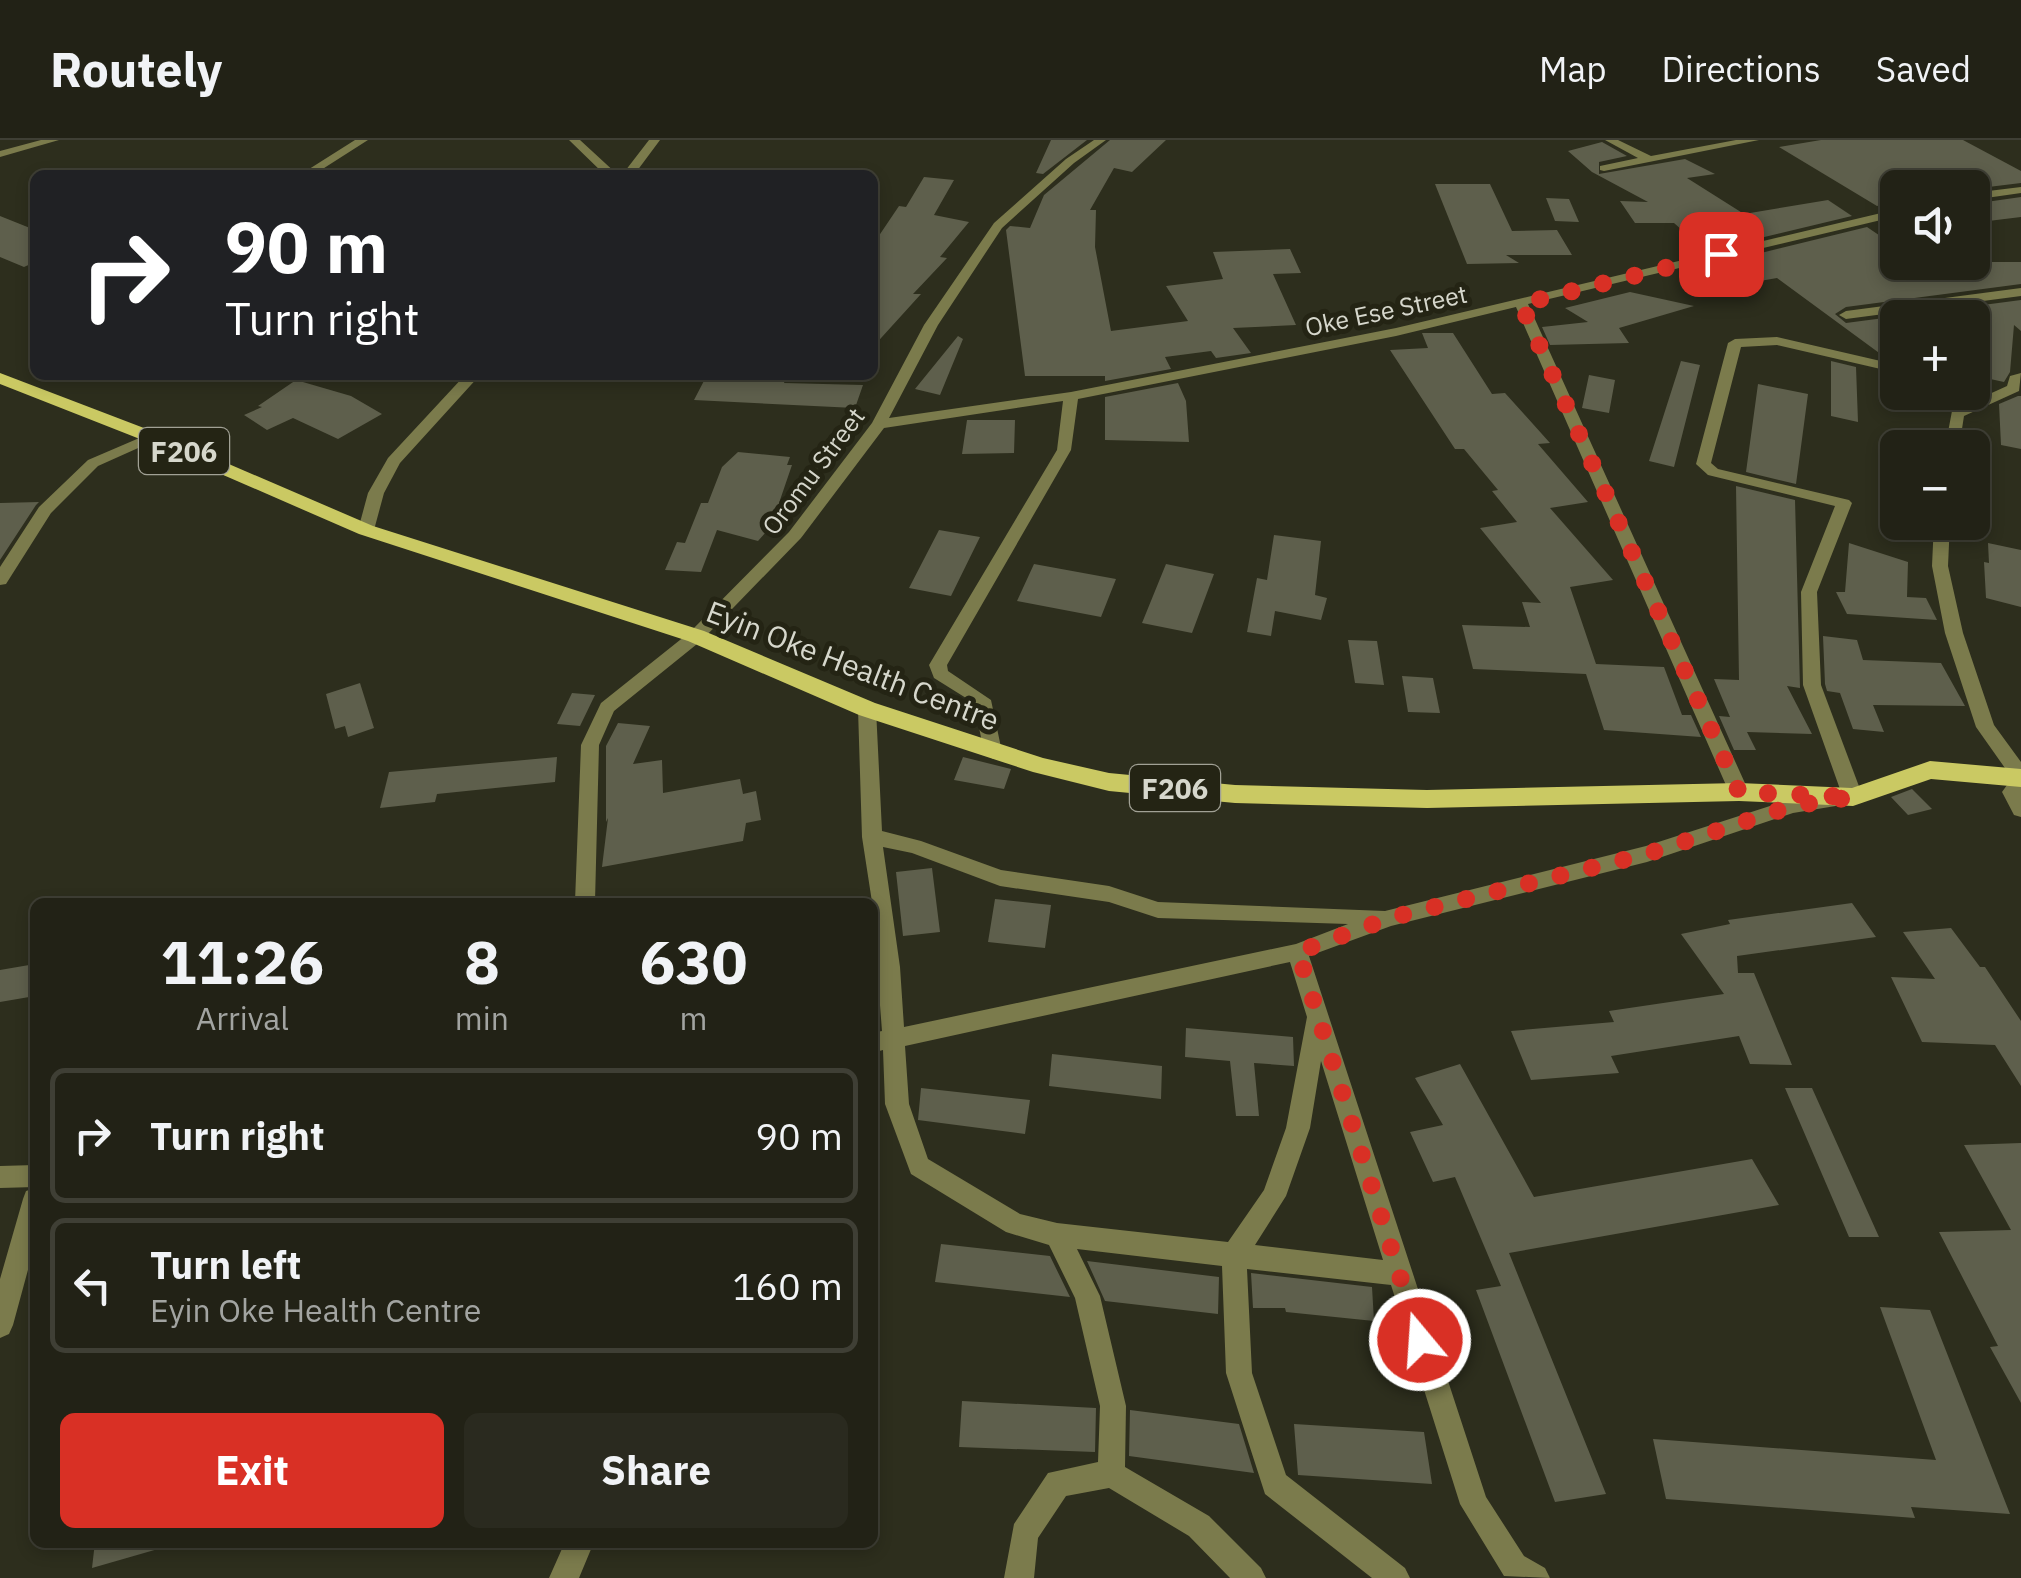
<!DOCTYPE html>
<html lang="en">
<head>
<meta charset="utf-8">
<style>
  :root { --surface:#222216; --page:#2a2a1f; --text:#f1f3f6; --muted:#a2a4a1; --line:#3f3f35; --accent:#d93025 }
  body { margin:0; font-family:"IBM Plex Sans",sans-serif; background:var(--page); color:var(--text); height:100vh; display:flex; flex-direction:column; font-size:38px; white-space:nowrap }
  * { box-sizing:border-box; margin:0 }
  p { font-size:32px; color:var(--muted) }
  .icon { flex:none; width:55px; height:55px; fill:none; stroke:currentColor; stroke-width:2; stroke-linecap:round; stroke-linejoin:round }
  .map { position:relative; flex:1; overflow:hidden }
  .details { position:absolute; left:30px; top:758px; width:848px; height:650px; display:flex; flex-direction:column; background:var(--surface); border-radius:15px; box-shadow:0 5px 15px #0003,0 0 0 2px var(--line) }
  .details>* { flex:none }
  .hud { position:absolute; left:30px; top:30px; width:848px; height:210px; border-radius:15px; box-shadow:0 5px 15px #0003,0 0 0 2px var(--line); background:#202124; color:#fff; overflow:hidden }
  .fabs { position:absolute; left:1880px; top:30px; display:grid; gap:20px }
  .fabs a { display:grid; place-items:center; width:110px; height:110px; border-radius:15px; background:var(--surface); box-shadow:0 5px 15px #0003,0 0 0 2px var(--line); font-size:50px }
  .pin { position:absolute; display:grid; place-items:center; width:85px; height:85px; color:#fff; margin:-42px; border-radius:20px; box-shadow:0 5px 15px #0006 }
  .me { position:absolute; width:110px; margin:-55px; rotate:342deg; stroke-linejoin:round; filter:drop-shadow(0 0 8px #0008) }
  .turn { display:flex; align-items:center; gap:35px; height:210px; padding:0 30px; font-size:45px }
  .turn .icon { width:130px; height:130px; stroke-width:2.5 }
  .turn b { display:block; font-size:70px; line-height:85px }
  .eta { display:flex; justify-content:space-evenly; align-items:center; height:170px; text-align:center }
  .eta b { font-size:60px; font-weight:800; line-height:70px }
  .primary-button { display:flex; gap:20px; margin-top:auto; padding:20px 30px }
  .primary-button a { flex:1; height:115px; border-radius:15px; background:var(--accent); color:#fff; font-size:40px; font-weight:800; line-height:115px; text-align:center }
  .primary-button a+a { background:var(--page); color:var(--text) }
  ul { padding:0; list-style:none }
  li { display:flex; align-items:center; gap:30px; height:135px; margin:0 20px 15px; padding:0 10px; border:5px solid var(--line); border-radius:15px }
  li div { flex:1 }
  li b { display:block; font-size:38px }
  li em { font-style:normal }
  header { display:flex; align-items:center; gap:60px; box-sizing:border-box; height:140px; padding:0 50px; background:var(--surface); border-bottom:2px solid var(--line) }
  header strong { font-size:48px }
  nav { display:flex; gap:55px; margin-inline-start:auto; font-size:35px }
  .map>svg:first-child { display:block }
</style>
</head>
<body>
<header>
<strong>Routely</strong>
<nav><a>Map</a><a>Directions</a><a>Saved</a></nav>
</header>
<div class="map">
<svg width="2021" height="1438" viewBox="0 0 2021 1438">
  <rect width="100%" height="100%" fill="#2d2e1d"/>
  <path fill="#5e5f4c" d="M1051,0H1087L1043,34L1036,33Z
    M1110,0H1166L1132,32L1114,28L1090,70H1096L1095,107L1111,191L1188,181L1166,146L1223,139L1213,112L1290,109L1301,133L1273,134L1296,185L1233,188L1251,213L1216,218L1211,211L1165,217L1171,229L1105,241V236H1025L1006,90L1010,86L1030,88L1044,55Z
    M1821,0H1963L2021,31V43L1972,49L1898,48V61L1877,66L1779,7Z
    M1602,2L1627,16L1599,22V34L1685,19L1715,34L1687,38L1744,74L1828,60L1852,76L1706,111L1674,83H1635L1620,61L1648,62L1592,32L1568,11Z
    M924,37L954,40L934,75L969,82L940,117L947,118L913,154H921L872,208V106L899,66L906,67Z
    M1435,44H1490L1512,91L1557,90L1572,115H1506L1519,123L1467,124Z
    M2021,57V77L1972,83V64Z
    M1546,58L1569,59L1579,82L1555,81Z
    M0,76L35,90V122L24,127L0,117Z
    M1867,87L1898,108V122H2021V144L1846,167L1835,174L1846,183L2021,160V191L2014,185L2010,232L2004,242L1972,235V178H1894L1886,218L1777,138L1720,148L1696,129Z
    M1630,152L1694,166L1619,188L1629,203L1550,205L1542,187L1588,182L1565,168Z
    M1422,193H1453L1492,254L1505,253L1550,303L1538,304L1588,362L1550,368L1613,440L1570,447L1596,524L1664,527L1682,575H1691L1701,597L1604,590L1586,534L1473,529L1462,485L1530,487L1522,462L1541,463L1480,388L1517,382L1492,351L1498,350L1464,309H1455L1390,210L1428,208Z
    M958,196L963,199L940,255L915,249Z
    M1681,221L1700,225L1674,327L1649,321Z
    M1831,221L1856,227L1858,282L1831,276Z
    M707,235H787L784,243L863,245L855,268L694,260Z
    M1589,235L1615,240L1609,273L1582,268Z
    M296,240L351,256L382,274L338,299L293,278L267,290L244,275L262,267L258,266Z
    M1178,243L1186,261L1189,302L1105,300V257Z
    M1758,244L1808,254L1796,344L1746,332Z
    M2018,256H2021V309L2001,305L1999,264Z
    M967,280H1015L1014,313L962,314Z
    M738,312L790,317L787,325H792L779,363L789,366L758,401L717,390L701,432L665,430L677,402L685,403L701,363H708L722,327Z
    M1736,346L1795,360L1800,548L1787,546L1812,594L1747,592L1756,610H1734L1719,576L1730,577L1714,539L1739,540Z
    M39,362L36,365L0,420V363Z
    M939,390L980,397L951,456L909,448Z
    M1274,395L1321,401L1315,455L1327,458L1321,480L1275,471L1271,496L1247,492L1257,438L1267,440Z
    M1849,403L1908,422L1907,457L1926,458L1937,480L1847,474L1836,452H1845Z
    M1988,403L2021,410V467L1986,458L1984,422L1989,423Z
    M1034,424L1116,439L1101,477L1017,461Z
    M1166,424L1214,434L1192,493L1142,483Z
    M1823,496L1857,500L1863,520L1941,523L1965,566L1873,565L1884,592L1853,589L1840,553L1827,551L1825,544Z
    M1348,500L1377,501L1384,545L1355,543Z
    M1402,536L1433,538L1440,573L1408,572Z
    M360,543L374,588L348,597L345,586L335,589L326,554Z
    M572,553L595,555L580,586L557,584Z
    M618,583L650,586L633,624L662,620L663,653L740,639L743,654L756,651L761,680L746,683L743,701L602,727L608,678L606,682V606Z
    M557,617L555,642L437,654L435,662L380,668L389,632Z
    M963,617L1011,629L1004,649L954,640Z
    M1912,649L1932,669L1908,675L1891,657Z
    M932,728L940,792L903,796L896,732Z
    M995,759L1051,765L1045,808L988,802Z
    M1852,763L1876,797L1737,816L1738,833H1754L1792,925L1750,924L1739,896L1611,916L1619,933L1531,940L1511,891L1614,882L1609,871L1724,854L1681,794L1730,784L1728,780Z
    M1951,788L1980,827H1985L2021,881V946L1995,905L1922,902L1891,837L1935,839L1903,792Z
    M35,824V856L0,862V830Z
    M1186,888L1293,897L1294,926L1254,923L1259,976H1236L1230,921L1185,917Z
    M1052,914L1162,926L1161,959L1049,946Z
    M1460,924L1534,1057L1752,1019L1779,1065L1509,1113L1606,1354L1555,1362L1476,1150L1501,1146L1455,1037L1433,1042L1410,992L1443,985L1415,938Z
    M921,948L1030,960L1025,994L918,980Z
    M1785,948H1812L1879,1097H1849Z
    M2021,1003V1263L1990,1207L1998,1206L1939,1092L2011,1090L1964,1005Z
    M941,1104L1050,1116L1070,1157L935,1142Z
    M1087,1121L1219,1137L1218,1174L1105,1161Z
    M1251,1133L1372,1147L1374,1181L1286,1172L1285,1168H1253Z
    M1880,1167L1930,1170L2010,1374L1911,1367L1915,1378L1666,1359L1653,1299L1936,1320Z
    M962,1261L1096,1268L1095,1312L959,1307Z
    M1130,1270L1239,1284L1254,1333L1129,1316Z
    M1294,1284L1424,1292L1432,1344L1298,1335Z
    M95,1402H158V1409L92,1428Z"/>
  <g fill="none" stroke-linecap="round" stroke-linejoin="round">
    <path fill="#7b7b4c" fill-rule="evenodd" d="M41,0H59L0,17V11Z
      M355,0H368L321,30L333,35H314L306,31Z
      M569,0H580L618,35H605Z
      M649,0H660L634,35H622Z
      M1094,0H1106L1074,23L1002,88L938,185L889,278L1071,252L1396,188L1898,69V76L1528,164L1749,652L1746,657L1739,659L1729,652L1516,167L1396,196L1078,259L1071,310L947,525L948,531L991,560L1002,612L993,619L984,612L974,563L934,538L929,525L1057,310L1063,261L884,288L801,398L702,500L614,571L599,605L595,762H575L581,605L601,563L690,492L789,392L872,283L924,185L994,83L1066,19Z
      M1605,0H1618L1651,16L1736,0H1759L1604,31L1600,30V26L1638,18Z
      M2021,47V53L1972,60V53Z
      M2021,148V156L1846,179L1839,175L1846,171Z
      M1777,197L1898,225V233L1777,205L1741,207L1711,323L1718,329L1849,360L1852,363L1817,452L1821,545L1863,657L1860,662L1793,673L1647,722L1391,786L1309,816L1486,1357L1524,1416L1545,1428L1550,1438L1504,1436L1460,1364L1391,1145L1247,1129L1252,1233L1286,1335L1405,1428L1410,1438H1372L1265,1354L1226,1233L1222,1126L1077,1109L1100,1156L1126,1266L1125,1327L1209,1376L1261,1428L1266,1438H1230L1189,1396L1109,1348L1066,1356L1038,1398L1034,1438H1004L1014,1384L1048,1333L1098,1322L1100,1266L1075,1158L1049,1105L1006,1092L911,1034L885,964L883,910L872,913V893L882,891L872,762L862,697L858,569L861,565L867,563L876,569L882,691L921,701L1001,730L1109,746L1158,762L1385,771L1646,706L1792,659L1841,652L1803,545L1801,452L1835,366L1708,335L1696,324L1728,203L1735,199ZM883,707L912,713L1000,746L1109,762L1158,778L1348,784L1296,804L904,887L900,827ZM1290,822L1307,877L1286,988L1264,1050L1228,1102L1057,1083L1020,1074L928,1019L909,964L905,906ZM1321,921L1383,1120L1255,1105L1286,1056L1310,988Z
      M2021,233L2019,251L1964,276L1959,308H1945L1952,271L2007,246L2010,236Z
      M465,235H480L400,323L384,353L374,390L372,393H360L358,390L368,353L388,318Z
      M151,293L156,294V300L98,326L51,373L6,444L0,445V427L39,367L88,320Z
      M1934,382H1950L1948,426L1963,493L1994,585L2021,622V677L2014,675L2002,652L2012,638L1976,587L1945,493L1932,426Z
      M35,1025V1047L0,1048V1026Z
      M35,1048V1104L13,1185L9,1194L0,1198V1139L23,1059L26,1051Z
      M565,1402H594L579,1438H549Z"/>
    <path fill="#cac963" fill-rule="evenodd" d="M0,233L157,293L373,386L704,491L875,563L1043,618L1109,633L1235,645L1427,650L1739,643L1852,648L1930,621L2021,629V647L1931,639L1853,666L1739,661L1427,668L1235,663L1109,651L1033,632L859,575L688,501L359,394L145,301L0,244Z"/>
  </g>
  <g fill="none" stroke-linecap="round" stroke-linejoin="round">
    <path stroke="#d93025" stroke-width="18" stroke-dasharray="0 32.4" d="M1420,1200L1298,812L1390,778L1647,714L1792,666L1853,657L1739,652L1521,164L1721,114"/>
  </g>
  <g text-anchor="middle" dominant-baseline="central" stroke-width="10" stroke-linejoin="round" paint-order="stroke">
    <g font-size="25" fill="#d6d7cc" stroke="#242414">
      <text transform="translate(1386 170) rotate(-12)">Oke Ese Street</text>
      <text transform="translate(813 331) rotate(-53)">Oromu Street</text>
    </g>
    <g fill="#242414" stroke="#a1a195" stroke-width="2.5">
      <rect x="139" y="288" width="90" height="46" rx="8"/>
      <rect x="1130" y="625" width="90" height="46" rx="8"/>
    </g>
    <g font-size="28" font-weight="bold" fill="#d6d7cc">
      <text x="184" y="311">F206</text>
      <text x="1175" y="648">F206</text>
    </g>
    <g font-size="30" fill="#d6d7cc" stroke="#242414">
      <text transform="translate(853 525) rotate(21)">Eyin Oke Health Centre</text>
    </g>
  </g>
</svg>
<div class="fabs">
<a><svg class="icon" aria-label="sound" viewBox="0 0 24 24"><path d="M4 9h4l5-4v14l-5-4H4zM17 9q2 3 0 6"/></svg></a>
<a>+</a>
<a>−</a>
</div>
<div class="pin" style="left:1721px;top:114px;background:#d93025"><svg class="icon" aria-label="arrive" viewBox="0 0 24 24"><path d="M6 21V4h12l-3 4 3 4H6"/></svg></div>
<svg class="me" style="left:1420px;top:1200px" viewBox="-20 -20 40 40"><circle r="17" fill="#d93025" stroke="#fff" stroke-width="3"/><path d="M0-11L8 9 0 5-8 9z" fill="#fff"/></svg>
<div class="hud">
<div class="turn"><svg class="icon" aria-label="right" viewBox="0 0 24 24"><path d="M7 20v-9h11M14 6l5 5-5 5"/></svg><div><b>90 m</b>Turn right</div></div>
</div>
<section class="details">
<div class="eta">
<div><b>11:26</b><p>Arrival</p></div>
<div><b>8</b><p>min</p></div>
<div><b>630</b><p>m</p></div>
</div>
<ul>
<li><svg class="icon" aria-label="right" viewBox="0 0 24 24"><path d="M7 20v-9h11M14 6l5 5-5 5"/></svg><div><b>Turn right</b></div><em>90 m</em></li>
<li><svg class="icon" aria-label="left" viewBox="0 0 24 24"><path d="M17 20v-9H6M10 6l-5 5 5 5"/></svg><div><b>Turn left</b><p>Eyin Oke Health Centre</p></div><em>160 m</em></li>
</ul>
<div class="primary-button"><a>Exit</a><a>Share</a></div>
</section>
</div>
</body>
</html>
